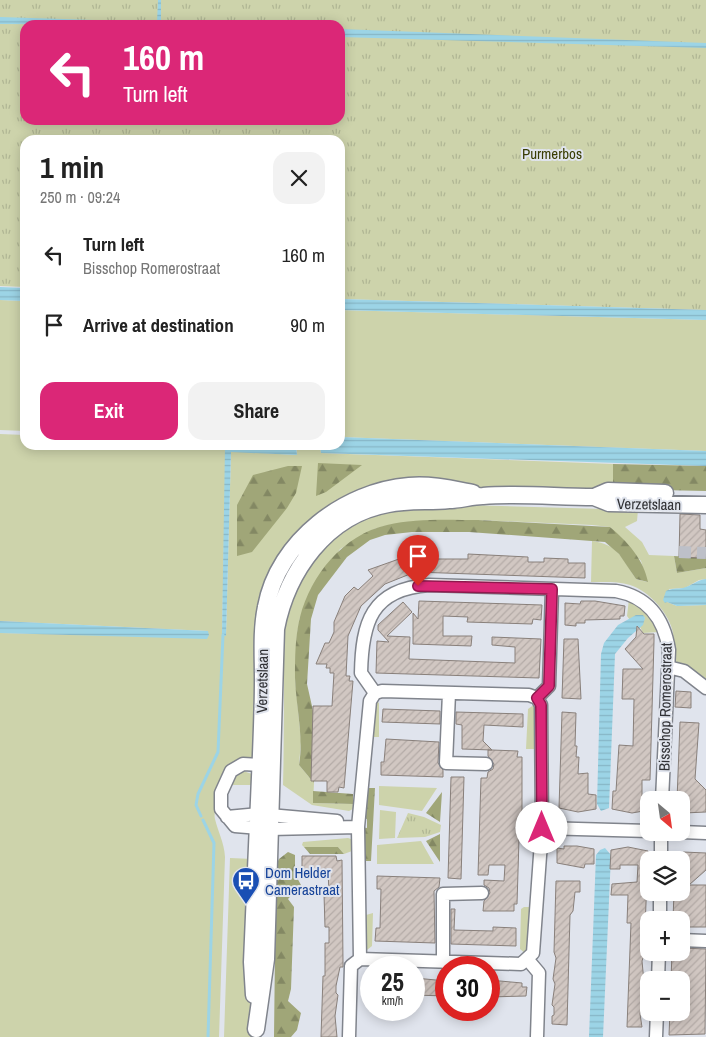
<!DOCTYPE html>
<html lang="en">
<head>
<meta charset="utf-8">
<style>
  :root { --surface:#fff; --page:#f2f2f2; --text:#222; --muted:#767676; --accent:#db2777 }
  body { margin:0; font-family:"Archivo Narrow",sans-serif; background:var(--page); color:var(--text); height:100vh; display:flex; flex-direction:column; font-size:19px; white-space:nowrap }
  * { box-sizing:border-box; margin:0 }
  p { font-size:16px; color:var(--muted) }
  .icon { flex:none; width:28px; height:28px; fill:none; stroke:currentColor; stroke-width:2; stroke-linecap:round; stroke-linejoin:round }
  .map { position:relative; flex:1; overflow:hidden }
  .sheet { position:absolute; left:20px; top:135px; width:325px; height:315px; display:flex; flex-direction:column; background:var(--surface); border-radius:15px; box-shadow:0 2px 12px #0003 }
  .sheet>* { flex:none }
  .guide { position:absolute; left:20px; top:20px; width:325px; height:105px; border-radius:15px; box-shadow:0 2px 12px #0003; background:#db2777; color:#fff; overflow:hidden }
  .needle { width:32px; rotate:151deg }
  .controls { position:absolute; left:640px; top:791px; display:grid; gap:10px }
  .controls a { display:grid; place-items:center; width:50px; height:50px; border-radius:10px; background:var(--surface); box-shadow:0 2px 12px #0003; font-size:25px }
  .speed { position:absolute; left:360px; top:956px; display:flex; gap:10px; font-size:25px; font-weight:700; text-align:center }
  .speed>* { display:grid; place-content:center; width:65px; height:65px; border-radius:50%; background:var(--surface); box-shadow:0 2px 12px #0003; line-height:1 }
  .speed small { font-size:12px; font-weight:400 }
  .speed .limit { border:8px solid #d22; background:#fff; color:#111 }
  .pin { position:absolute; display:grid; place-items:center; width:42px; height:42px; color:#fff; margin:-51px -21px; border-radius:50% 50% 50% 0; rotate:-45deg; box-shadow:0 0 5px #0007 }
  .pin .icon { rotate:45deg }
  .me { position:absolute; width:55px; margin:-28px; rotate:0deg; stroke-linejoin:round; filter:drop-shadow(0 0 4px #0008) }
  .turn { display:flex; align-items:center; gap:18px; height:105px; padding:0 20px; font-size:22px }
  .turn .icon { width:65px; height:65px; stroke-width:2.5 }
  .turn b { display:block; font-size:35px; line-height:42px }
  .round { display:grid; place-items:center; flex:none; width:52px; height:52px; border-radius:15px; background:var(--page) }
  .head { display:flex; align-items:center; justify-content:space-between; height:85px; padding:0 20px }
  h1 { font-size:30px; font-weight:800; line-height:38px }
  .primary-button { display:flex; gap:10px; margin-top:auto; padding:10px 20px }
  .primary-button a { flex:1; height:58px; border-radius:15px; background:var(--accent); color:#fff; font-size:20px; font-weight:800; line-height:58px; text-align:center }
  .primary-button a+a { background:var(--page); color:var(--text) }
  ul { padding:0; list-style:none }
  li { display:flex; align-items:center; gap:15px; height:70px; padding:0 20px }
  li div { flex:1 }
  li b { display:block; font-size:19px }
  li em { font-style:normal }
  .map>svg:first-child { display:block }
</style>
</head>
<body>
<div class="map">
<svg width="706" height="1037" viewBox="0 0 706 1037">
  <defs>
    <pattern id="forest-firs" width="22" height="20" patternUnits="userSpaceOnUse" patternTransform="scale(1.25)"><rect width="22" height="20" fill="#a0a678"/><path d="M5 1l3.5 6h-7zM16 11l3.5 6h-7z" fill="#838863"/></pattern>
    <pattern id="park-tufts" width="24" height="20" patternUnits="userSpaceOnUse" patternTransform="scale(1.25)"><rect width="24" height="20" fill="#cdd3ab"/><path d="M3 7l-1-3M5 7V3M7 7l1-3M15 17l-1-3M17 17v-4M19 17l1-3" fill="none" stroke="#b0b694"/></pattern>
    <pattern id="water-rules" width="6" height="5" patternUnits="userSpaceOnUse" patternTransform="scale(1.25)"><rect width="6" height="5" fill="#9cd4e6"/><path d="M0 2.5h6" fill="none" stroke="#87b6c6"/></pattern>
    <pattern id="building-hatch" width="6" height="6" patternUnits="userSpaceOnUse" patternTransform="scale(1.25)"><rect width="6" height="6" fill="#d1c7c2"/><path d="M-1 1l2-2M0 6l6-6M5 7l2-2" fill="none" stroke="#b4aba7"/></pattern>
  </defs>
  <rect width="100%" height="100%" fill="#e0e4ed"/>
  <path fill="#cdd3ab" d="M0,300L25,301V431L0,430Z
    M340,310L706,320V451L340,437Z
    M0,434L25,435V445H226L222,635H226L231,451L297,455L296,445H320L321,453L613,464V489L586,492L528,491L413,483L364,493L275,580L260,757L244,759C237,771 211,806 215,819C218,832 224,842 225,857L219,1037H0V633L85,635L208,631L0,621Z
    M465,505L638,510L637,521L625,527L642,542L649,555L674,556L677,573L706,568V579L699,580L685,588L669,589L667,602L677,606L706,605V679L686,664L681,665L674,661C673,652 674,642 673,633C670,614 648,590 630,585C618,581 604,582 591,582L592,541C618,544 623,559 636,579L647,582L641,561L610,527L592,525L478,520L421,521L389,525L374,529L340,549L300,617L297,634L295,679L301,741L299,765L314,783L313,803L353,804V809L349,811L312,805L283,785C284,748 284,711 284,674C284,658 282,640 285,625C294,576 326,532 374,515C403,505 435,506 465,505Z
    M629,599C644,608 651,616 659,632L643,633L640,627L645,618L643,616L630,620L627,616Z
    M376,700L379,703V737H370Z
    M535,704L537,749H526L528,709Z
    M243,771L252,774L255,785H229L235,775Z
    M379,786L437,788L422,811L379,805Z
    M531,803H538L537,848H530Z
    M380,810L396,812L395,838L379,839Z
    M348,838L351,839L352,851L344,854L338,847H304L302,845L303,842Z
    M421,841L434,864H377V845Z
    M230,858L253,859L252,1037H224Z
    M524,907H532L527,955L520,949L521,909Z
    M373,913L372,946L367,950L366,915Z"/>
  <path fill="url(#forest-firs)" d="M318,463L362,465L326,492L316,496Z
    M613,464L706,466V491L613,489Z
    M288,466H302L296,493L287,508L252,552L237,556V505L253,475Z
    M478,520L610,527C627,541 644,560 648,582L636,579L619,554L605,542L469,532H412L385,535L370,540L347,557L318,595L311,619L307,684L316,724L314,783L299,765C304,737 296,707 295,678C295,658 295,637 300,617C311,575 343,535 387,525C416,518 449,520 478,520Z
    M674,556L706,558V568L677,573Z
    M369,788H375L371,861H363L362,827L367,828V819L362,818L365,792Z
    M313,791L353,794V804L313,803Z
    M442,792L440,822L426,813Z
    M440,834V862L426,841Z
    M304,847H338L344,854H310Z
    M288,852L295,855V874L301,885L288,899L294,907L291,989L288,1001L301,1013L297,1030L291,1037H274L276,865L279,859Z"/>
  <path fill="url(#park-tufts)" fill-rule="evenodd" d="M0,0H706V310L340,299V140H25V287L0,286ZM25,25H340V120H25Z
    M408,813L424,817L441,825L440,832L425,837L397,838Z"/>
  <path fill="url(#water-rules)" d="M158,0H161V23L182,25L0,24V17L157,22Z
    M340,29L706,43V48L340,37Z
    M0,287L25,288V301L0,300Z
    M340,299L706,310V320L340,310Z
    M340,437L706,451V466L321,453L320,445H340Z
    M225,445H296L297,455L231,452L226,636L222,635Z
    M706,579V605L677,606L667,602L665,603L663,600L666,591C672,588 677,589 683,588C691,586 697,580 706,579Z
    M636,615H643L645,618L643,625L628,638L615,654L609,808L601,811L597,804L601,654L604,643L618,625Z
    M0,621L208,631L209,635L207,639L0,633Z
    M605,848L611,855L603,1037H589L596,855L600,850Z"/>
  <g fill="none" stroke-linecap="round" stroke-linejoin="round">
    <path stroke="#9cd4e6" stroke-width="3" d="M201,816L196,805L198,794L218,752L223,635
      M203,820L214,843L208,1037"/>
  </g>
  <path fill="url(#building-hatch)" stroke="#89807b" d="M680,514L700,515V529L706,530V558L679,557Z
    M413,554V558L440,559H468V554L528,557V562H544V558L568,559V563H585V578L415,572L385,584L361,606L348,636L346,676H350L349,681H353L344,788L339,787L338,792H327V781H311L313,706H332L334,673H330V668H326L327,664H316L325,643H329L334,632V622L345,596L354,587L358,590L373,576L368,570Z
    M419,601L542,605L541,620L533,619L532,624L467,622L468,617L443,616V636H472L471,646L413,644V613L418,619Z
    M581,601H595L625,606L624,616H620V619L585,620V623H576V626L565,625V603L580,604Z
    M403,602L412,612L387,636L410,637L409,659L515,663V647L492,645V637L541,639L539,678L376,673L377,641L389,642L378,630V625Z
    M637,626L644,634H654V641L650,780H642V796H649V810L632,813L612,809L613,791H616L619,745L633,746L634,699H622L623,669H643L625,649L636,637Z
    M564,639H578L581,699L562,698Z
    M676,691L691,692V708L675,707Z
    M383,709L440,711V724L382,722Z
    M456,712L523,714V727L484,725L483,741L492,750L518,751L517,757H522V839H519L517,904H514V911H483L484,901L490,893L489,888L484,885V880L504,881L505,865H489L488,875H478L481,778H487L488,772L493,769L494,764L488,756V750H492L462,749V725L456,724Z
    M562,712L576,713L575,746H577L576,757H579L578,774L588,773V794L596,795V809L578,812L559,808Z
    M680,722L699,723L695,779L706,790V812L684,813V804H681V800H677Z
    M386,739L439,742L438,763L443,770V777L381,775V762H384Z
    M451,777H464L461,879L448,878Z
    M564,846H577L594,849V864H585L584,868L557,863V848L564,849Z
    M628,847L648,851L644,955L642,961L644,982L641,983V991L643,993L640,1014L642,1027H627L631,923H627L628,895H611L612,884L637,882L638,865H620V869H610L611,850Z
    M683,852L706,853V870L689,885H706V927H681V920H673L674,892H681Z
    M302,856H336L337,861L342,860L343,963V967H340L336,986V993L338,995L335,1016L337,1037H321L323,976H325V943H329V927H325L324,894H329L328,869L302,870Z
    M377,876L440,878L439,887L434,891L435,943L375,941L376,928H380L381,889H377Z
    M556,881H580V892H575L573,911L570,915L567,1025L552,1024V1016L554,1015V1007L552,1005L555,984L553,979L556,958L554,952Z
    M451,909H455L454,930L493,931V927L516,928V946L451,944Z
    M681,948L706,949L705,1034L669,1035L670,1012H681V980H671L672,952H681Z
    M415,978L446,981V996L414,995Z
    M489,980L522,983V987H527L526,996L489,997Z
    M362,982H371V991H362Z"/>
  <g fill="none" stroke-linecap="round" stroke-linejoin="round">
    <path stroke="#bdc0c8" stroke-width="12" stroke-dasharray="12 6" stroke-linecap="butt" d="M679,552L706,553"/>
    <defs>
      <path id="minor" d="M668,667L684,671L706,688
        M382,691L529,695L537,698L541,705L542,828L533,953L521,964L360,959L358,827L370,701L375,693Z
        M375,693L361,673C362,623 371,589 429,585L616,591C648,597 664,618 669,650L662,800
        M449,693L446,763L486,764
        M537,698L549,686L552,589
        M260,765L243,764L231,771L221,793V809L235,826L270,829L358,827
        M227,817L258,814L337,821
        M542,828L649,831
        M681,832L706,833
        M661,860V832
        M660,920V892
        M681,940L706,941
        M528,960L539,973L537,1037
        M443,962V894L482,893
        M658,980L659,952
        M349,1037L351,966L360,959
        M656,1037L657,1012"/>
      <path id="major" d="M594,497L608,491L665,493
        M254,995L252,962C255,893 258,824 261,754C262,729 263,704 263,679C263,655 261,631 266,607C278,541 345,491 409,486C431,484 452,489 473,493
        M256,1029L266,959L276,629C287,572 326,515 388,504C408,500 429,502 449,500C460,500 472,496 483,496C520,493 557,497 594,497L609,503L706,505"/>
    </defs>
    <use href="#minor" stroke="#80848c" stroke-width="15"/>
    <use href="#major" stroke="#80848c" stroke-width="19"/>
    <use href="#minor" stroke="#fff" stroke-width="12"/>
    <use href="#major" stroke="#fff" stroke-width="16"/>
  </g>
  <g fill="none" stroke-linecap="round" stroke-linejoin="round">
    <defs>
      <path id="route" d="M418,586L552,589L549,686L537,698L541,705L542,828"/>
    </defs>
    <use href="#route" stroke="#8e194d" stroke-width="12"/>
    <use href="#route" stroke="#db2777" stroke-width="9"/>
  </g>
  <defs>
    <symbol id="bus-pin" viewBox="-11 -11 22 30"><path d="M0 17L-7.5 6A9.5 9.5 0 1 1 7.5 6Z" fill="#1a4fb4" stroke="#e0e4ed"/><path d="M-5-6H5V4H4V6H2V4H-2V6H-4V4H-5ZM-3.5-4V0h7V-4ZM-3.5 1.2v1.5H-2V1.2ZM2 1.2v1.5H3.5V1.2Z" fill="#fff"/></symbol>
  </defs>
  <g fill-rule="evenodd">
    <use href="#bus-pin" x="230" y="865" width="32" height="43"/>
  </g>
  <g text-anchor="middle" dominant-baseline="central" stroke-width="4" stroke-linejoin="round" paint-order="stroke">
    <g font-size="15" fill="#393d04" stroke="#e0e4ed">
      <text x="552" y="153">Purmerbos</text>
    </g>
    <g font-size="15" fill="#313236" stroke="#e0e4ed">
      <text transform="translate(649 504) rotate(1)">Verzetslaan</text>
      <text transform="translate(262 681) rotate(-89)">Verzetslaan</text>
      <text transform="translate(665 707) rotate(-89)">Bisschop Romerostraat</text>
    </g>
    <g font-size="15" fill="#164399" stroke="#e0e4ed" text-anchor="start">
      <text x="265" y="872">Dom Helder<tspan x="265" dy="17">Camerastraat</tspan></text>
    </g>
  </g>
</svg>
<div class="controls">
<a><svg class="needle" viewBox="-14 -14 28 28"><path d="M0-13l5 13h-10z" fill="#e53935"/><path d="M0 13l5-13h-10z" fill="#767676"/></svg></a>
<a><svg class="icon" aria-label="layers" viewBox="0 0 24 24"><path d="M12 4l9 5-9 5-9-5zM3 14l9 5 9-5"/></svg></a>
<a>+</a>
<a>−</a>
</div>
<div class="speed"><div>25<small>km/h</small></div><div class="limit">30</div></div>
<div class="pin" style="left:418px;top:586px;background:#d93025"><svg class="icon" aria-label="arrive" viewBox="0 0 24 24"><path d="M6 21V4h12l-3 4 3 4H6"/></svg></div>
<svg class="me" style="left:542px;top:828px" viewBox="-20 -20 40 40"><circle r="19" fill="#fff"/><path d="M0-13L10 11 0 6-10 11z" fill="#db2777"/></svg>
<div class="guide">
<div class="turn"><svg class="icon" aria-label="left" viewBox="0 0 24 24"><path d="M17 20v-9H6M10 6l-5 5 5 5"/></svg><div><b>160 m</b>Turn left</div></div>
</div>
<section class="sheet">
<div class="head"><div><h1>1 min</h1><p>250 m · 09:24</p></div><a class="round"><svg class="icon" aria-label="close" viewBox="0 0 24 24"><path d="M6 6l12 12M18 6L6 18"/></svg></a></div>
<ul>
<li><svg class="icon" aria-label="left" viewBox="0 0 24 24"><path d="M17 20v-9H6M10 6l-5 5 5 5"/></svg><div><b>Turn left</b><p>Bisschop Romerostraat</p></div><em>160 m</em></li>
<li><svg class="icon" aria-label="arrive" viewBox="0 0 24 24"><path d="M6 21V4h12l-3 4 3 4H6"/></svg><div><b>Arrive at destination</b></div><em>90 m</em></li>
</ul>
<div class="primary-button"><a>Exit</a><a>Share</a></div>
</section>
</div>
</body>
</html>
